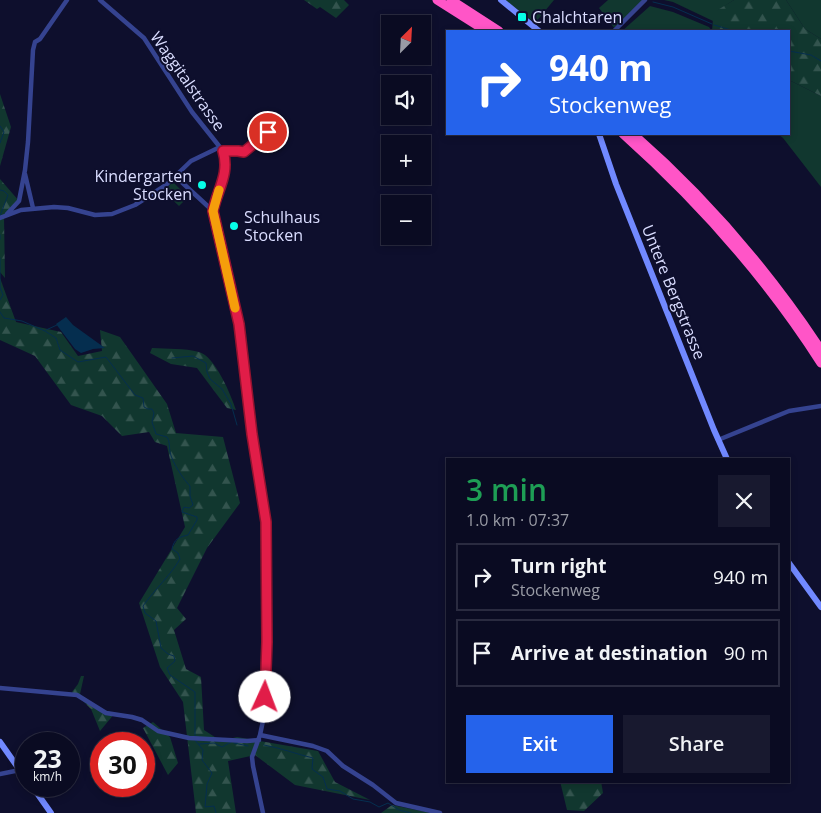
<!DOCTYPE html>
<html lang="en">
<head>
<meta charset="utf-8">
<style>
  :root { --surface:#0a0b22; --page:#18192f; --text:#f1f3f6; --muted:#999ba5; --line:#2a2b40; --accent:#2563eb }
  body { margin:0; font-family:"Open Sans",sans-serif; background:var(--page); color:var(--text); height:100vh; display:flex; flex-direction:column; font-size:19px; white-space:nowrap }
  * { box-sizing:border-box; margin:0 }
  p { font-size:16px; color:var(--muted) }
  .icon { flex:none; width:28px; height:28px; fill:none; stroke:currentColor; stroke-width:2; stroke-linecap:round; stroke-linejoin:round }
  .map { position:relative; flex:1; overflow:hidden }
  .side { position:absolute; left:446px; top:458px; width:344px; height:325px; display:flex; flex-direction:column; background:var(--surface); border-radius:0px; box-shadow:0 2px 8px #0003,0 0 0 1px var(--line) }
  .side>* { flex:none }
  .guide { position:absolute; left:446px; top:30px; width:344px; height:105px; border-radius:0px; box-shadow:0 2px 8px #0003,0 0 0 1px var(--line); background:#2563eb; color:#fff; overflow:hidden }
  .needle { width:32px; rotate:24deg }
  .tools { position:absolute; left:381px; top:15px; display:grid; gap:10px }
  .tools a { display:grid; place-items:center; width:50px; height:50px; border-radius:0px; background:var(--surface); box-shadow:0 2px 8px #0003,0 0 0 1px var(--line); font-size:25px }
  .speed { position:absolute; left:15px; top:732px; display:flex; gap:10px; font-size:25px; font-weight:700; text-align:center }
  .speed>* { display:grid; place-content:center; width:65px; height:65px; border-radius:50%; background:var(--surface); box-shadow:0 2px 8px #0003,0 0 0 1px var(--line); line-height:1 }
  .speed small { font-size:12px; font-weight:400 }
  .speed .limit { border:8px solid #d22; background:#fff; color:#111 }
  .pin { position:absolute; display:grid; place-items:center; width:42px; height:42px; color:#fff; margin:-21px; border:2px solid #fff; border-radius:50%; box-shadow:0 1px 5px #0007 }
  .me { position:absolute; width:55px; margin:-28px; rotate:2deg; stroke-linejoin:round; filter:drop-shadow(0 0 4px #0008) }
  .turn { display:flex; align-items:center; gap:18px; height:105px; padding:0 20px; font-size:22px }
  .turn .icon { width:65px; height:65px; stroke-width:2.5 }
  .turn b { display:block; font-size:35px; line-height:42px }
  .round { display:grid; place-items:center; flex:none; width:52px; height:52px; border-radius:0px; background:var(--page) }
  .summary { display:flex; align-items:center; justify-content:space-between; height:85px; padding:0 20px }
  h1 { font-size:30px; font-weight:600; line-height:38px; color:#1e9e55 }
  .primary-button { display:flex; gap:10px; margin-top:auto; padding:10px 20px }
  .primary-button a { flex:1; height:58px; border-radius:0px; background:var(--accent); color:#fff; font-size:20px; font-weight:600; line-height:58px; text-align:center }
  .primary-button a+a { background:var(--page); color:var(--text) }
  ul { padding:0; list-style:none }
  li { display:flex; align-items:center; gap:15px; height:68px; margin:0 10px 8px; padding:0 10px; border:2px solid var(--line); border-radius:0px }
  li div { flex:1 }
  li b { display:block; font-size:19px }
  li em { font-style:normal }
  .map>svg:first-child { display:block }
</style>
</head>
<body>
<div class="map">
<svg width="821" height="813" viewBox="0 0 821 813">
  <defs>
    <pattern id="forest-firs" width="22" height="20" patternUnits="userSpaceOnUse" patternTransform="scale(1.25)"><rect width="22" height="20" fill="#11372f"/><path d="M5 1l3.5 6h-7zM16 11l3.5 6h-7z" fill="#33544e"/></pattern>
  </defs>
  <rect width="100%" height="100%" fill="#0e0f2d"/>
  <path fill="#11372f" d="M505,0H554L535,23Z
    M608,0H643L614,28L599,8Z
    M664,0H734L717,11L713,21L673,2Z
    M786,0H821V39L805,29Z
    M650,6L673,12L709,27L712,31H622Z
    M789,80L821,96V187L783,138L778,134H789Z
    M173,182L188,197L179,206L163,191Z"/>
  <path fill="url(#forest-firs)" d="M304,0H344L349,5L336,18L320,7L317,9Z
    M734,0H786L805,29L821,39V96L789,80V31H712L713,19L716,11Z
    M0,94L11,127L0,166Z
    M0,179L19,201L4,217L5,278L0,272Z
    M0,278L16,322L61,332L78,356L102,351L100,330L120,337L167,404L176,433L223,437L240,503L207,548L177,608L186,619L174,630L186,669L201,677L204,730L221,741L237,737L318,751L335,782L370,800L295,785L255,755L228,761L236,813H196L183,702L160,667L139,603L185,527L167,446L155,442L149,432L122,436L102,416L71,405L35,356L0,340Z
    M152,348C167,349 184,348 199,352C215,356 231,395 236,410L227,408L197,368L171,364L150,353Z
    M81,676H84L80,694C91,705 100,710 115,713L100,731L91,709L79,697H74L72,692L78,684Z
    M153,722L170,737L178,763L168,775L143,728Z
    M560,781H601L603,793L584,811L567,810Z
    M392,805L431,813H381Z"/>
  <path fill="#052e4f" d="M66,317L73,325L105,348L93,349L81,353L75,349L56,324Z"/>
  <g fill="none" stroke-linecap="round" stroke-linejoin="round">
    <path stroke="#052e4f" stroke-width="1" d="M653,2L673,7L712,24
      M714,25L735,31
      M621,30L624,31
      M703,31L704,30
      M789,51L811,55L821,61
      M0,126L4,132L0,143
      M0,190L4,191L8,195L0,216
      M0,235V239
      M0,258V287L3,295L0,300
      M0,312L4,318L22,321L45,331L56,338L60,350L78,362L106,357L135,395L143,398L144,407L148,409H152L154,413L152,422L156,434L167,437C170,442 169,446 170,452C172,462 183,479 190,486V496L193,505L189,508L184,507L182,512L197,517V520L188,535C179,537 174,539 172,549L178,553L180,559C170,576 155,589 143,606L145,613L156,621L161,648L168,654L174,656L175,661L167,668L170,675L195,692V736
      M46,330L57,325
      M172,358L193,356L206,363L207,372L210,379L222,389L231,404L237,425
      M195,740L203,750L202,760L212,773L207,784L205,807L214,806L216,813
      M234,743L248,746
      M199,744L214,743L222,747L231,742
      M264,745C281,748 296,754 313,758L312,769L323,777L327,789L340,791L353,799L370,802L379,807L388,803L399,810L411,813"/>
    <path stroke="#354390" stroke-width="4.5" d="M100,0L144,38L192,112L223,151C230,175 218,188 213,211L239,324L252,434L266,522L267,641L264,716L260,735L252,757L253,766L263,813
      M614,31L645,0
      M223,151H237L245,153L268,132
      M25,174L33,208
      M175,176L213,211
      M7,214L19,201L25,170L28,142L33,50L35,42L40,39L67,0
      M0,218L21,210L54,207L68,208L95,215L112,214L135,205L166,185L191,161L220,147
      M718,440L789,411L821,406
      M0,688L77,695L106,713L132,717L142,720L158,731L189,738L247,741L259,740
      M260,735L313,746L327,751L343,766L373,785L396,803L440,813
      M0,774L20,770"/>
    <path stroke="#7189ff" stroke-width="6" d="M501,0L539,31
      M599,134L616,184L714,430L727,459
      M789,563L821,607
      M0,742L26,779
      M32,786L51,813"/>
    <path stroke="#ff55c7" stroke-width="9" d="M437,0L486,31
      M451,0L499,31
      M623,134C699,202 766,277 821,363
      M633,134C705,197 768,270 821,350"/>
  </g>
  <g fill="none" stroke-linecap="round" stroke-linejoin="round">
    <defs>
      <path id="route" d="M265,697L267,642L266,522L252,434L239,324L213,211C217,190 230,174 223,151H238L244,152L268,132"/>
    </defs>
    <use href="#route" stroke="#92132f" stroke-width="12"/>
    <use href="#route" stroke="#e11d48" stroke-width="9"/>
    <path stroke="#f59e0b" stroke-width="9" d="M219,190L213,211L235,308"/>
  </g>
  <g fill="#06ffe8" stroke="#0e0f2d" stroke-width="2">
    <rect x="517" y="12" width="10" height="10" rx="2.5"/>
    <circle cx="202" cy="185" r="5"/>
    <circle cx="234" cy="226" r="5"/>
  </g>
  <g text-anchor="middle" dominant-baseline="central" stroke-width="4" stroke-linejoin="round" paint-order="stroke">
    <g font-size="16" fill="#daddff" stroke="#0e0f2d" text-anchor="start">
      <text x="532" y="17">Chalchtaren</text>
      <text x="192" y="176" text-anchor="end">Kindergarten<tspan x="192" dy="18">Stocken</tspan></text>
      <text x="244" y="217">Schulhaus<tspan x="244" dy="18">Stocken</tspan></text>
    </g>
    <g font-size="16" fill="#daddff" stroke="#0e0f2d">
      <text transform="translate(188 81) rotate(55)">Waggitalstrasse</text>
      <text transform="translate(674 292) rotate(68)">Untere Bergstrasse</text>
    </g>
  </g>
</svg>
<div class="tools">
<a><svg class="needle" viewBox="-14 -14 28 28"><path d="M0-13l5 13h-10z" fill="#e53935"/><path d="M0 13l5-13h-10z" fill="#999ba5"/></svg></a>
<a><svg class="icon" aria-label="sound" viewBox="0 0 24 24"><path d="M4 9h4l5-4v14l-5-4H4zM17 9q2 3 0 6"/></svg></a>
<a>+</a>
<a>−</a>
</div>
<div class="speed"><div>23<small>km/h</small></div><div class="limit">30</div></div>
<div class="pin" style="left:268px;top:132px;background:#d93025"><svg class="icon" aria-label="arrive" viewBox="0 0 24 24"><path d="M6 21V4h12l-3 4 3 4H6"/></svg></div>
<svg class="me" style="left:265px;top:697px" viewBox="-20 -20 40 40"><circle r="19" fill="#fff"/><path d="M0-13L10 11 0 6-10 11z" fill="#e11d48"/></svg>
<div class="guide">
<div class="turn"><svg class="icon" aria-label="right" viewBox="0 0 24 24"><path d="M7 20v-9h11M14 6l5 5-5 5"/></svg><div><b>940 m</b>Stockenweg</div></div>
</div>
<section class="side">
<div class="summary"><div><h1>3 min</h1><p>1.0 km · 07:37</p></div><a class="round"><svg class="icon" aria-label="close" viewBox="0 0 24 24"><path d="M6 6l12 12M18 6L6 18"/></svg></a></div>
<ul>
<li><svg class="icon" aria-label="right" viewBox="0 0 24 24"><path d="M7 20v-9h11M14 6l5 5-5 5"/></svg><div><b>Turn right</b><p>Stockenweg</p></div><em>940 m</em></li>
<li><svg class="icon" aria-label="arrive" viewBox="0 0 24 24"><path d="M6 21V4h12l-3 4 3 4H6"/></svg><div><b>Arrive at destination</b></div><em>90 m</em></li>
</ul>
<div class="primary-button"><a>Exit</a><a>Share</a></div>
</section>
</div>
</body>
</html>
